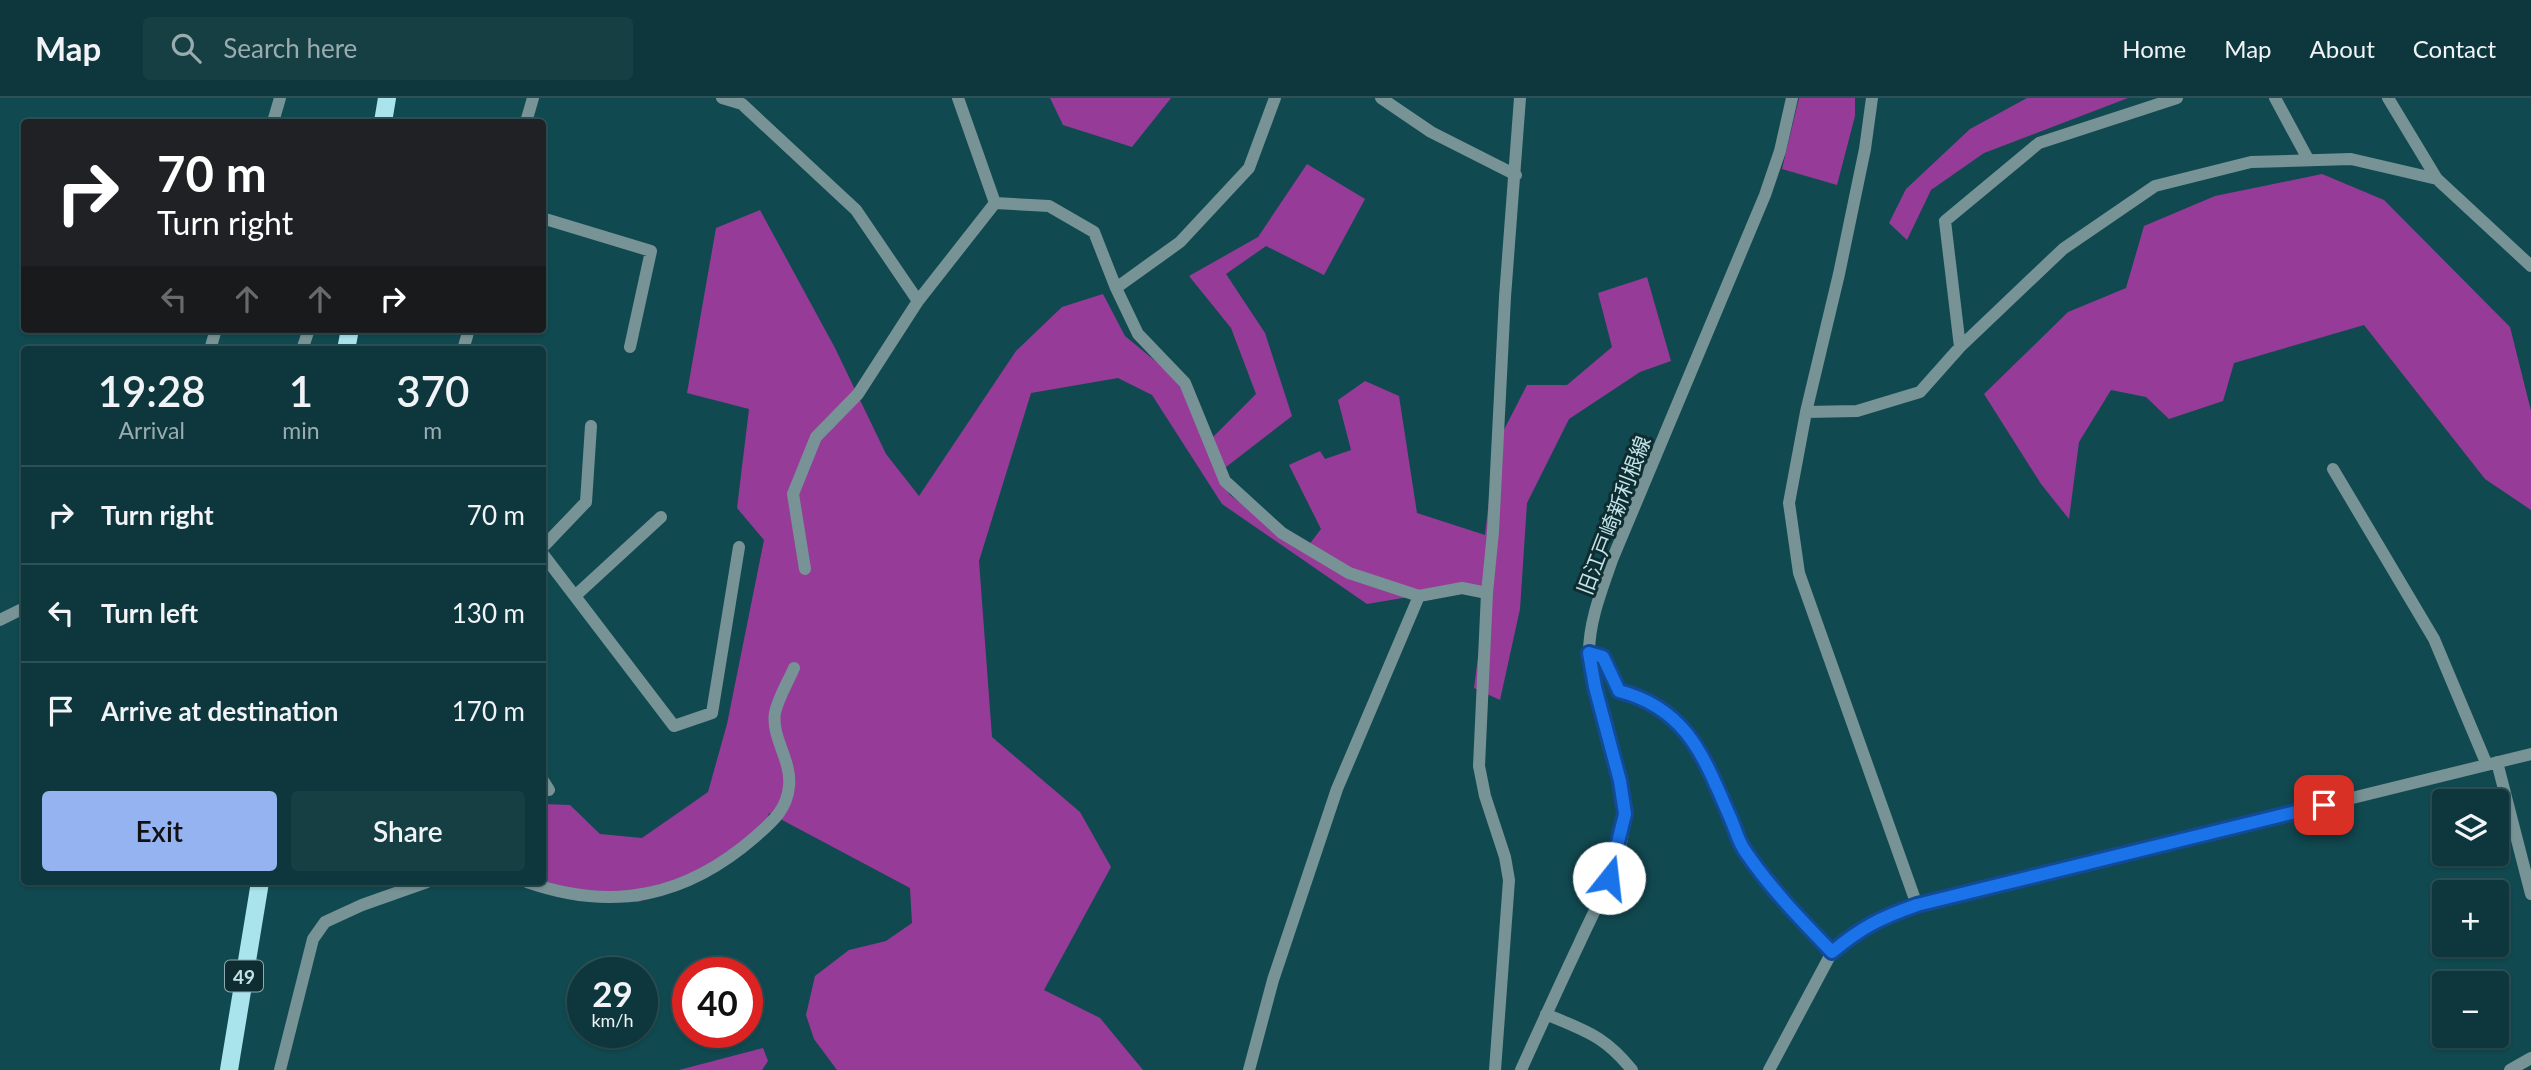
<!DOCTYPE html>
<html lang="en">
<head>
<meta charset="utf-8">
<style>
  :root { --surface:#0d373c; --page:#163f43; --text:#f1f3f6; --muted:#9aacaf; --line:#2d5156; --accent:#95b2f1 }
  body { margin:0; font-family:Lato,"Noto Sans JP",sans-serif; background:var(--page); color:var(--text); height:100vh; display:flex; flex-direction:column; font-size:26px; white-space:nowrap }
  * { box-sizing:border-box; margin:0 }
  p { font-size:23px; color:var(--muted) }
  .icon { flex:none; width:38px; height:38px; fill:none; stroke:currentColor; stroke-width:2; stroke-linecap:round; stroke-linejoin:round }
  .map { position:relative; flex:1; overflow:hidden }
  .side { position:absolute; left:21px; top:248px; width:525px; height:539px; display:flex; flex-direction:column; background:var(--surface); border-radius:7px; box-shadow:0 2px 5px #0004,0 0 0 2px var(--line) }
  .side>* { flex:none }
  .top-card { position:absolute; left:21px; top:21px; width:525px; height:214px; border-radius:7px; box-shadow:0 2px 5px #0004,0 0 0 2px var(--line); background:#202124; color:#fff; overflow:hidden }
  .controls { position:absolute; left:2432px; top:691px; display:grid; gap:14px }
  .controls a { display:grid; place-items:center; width:77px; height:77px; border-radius:7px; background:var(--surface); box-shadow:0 2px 5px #0004,0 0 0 2px var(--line); font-size:35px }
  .speed { position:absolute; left:567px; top:859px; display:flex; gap:14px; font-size:35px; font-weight:700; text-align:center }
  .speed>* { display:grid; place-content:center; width:91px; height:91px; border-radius:50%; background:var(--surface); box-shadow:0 2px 5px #0004,0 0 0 2px var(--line); line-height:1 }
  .speed small { font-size:18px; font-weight:400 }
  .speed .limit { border:10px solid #d22; background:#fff; color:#111 }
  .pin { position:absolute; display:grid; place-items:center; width:60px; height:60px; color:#fff; margin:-30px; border-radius:14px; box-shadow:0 4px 10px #0006 }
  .me { position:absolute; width:77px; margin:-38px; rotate:16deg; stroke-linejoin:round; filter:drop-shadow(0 0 5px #0008) }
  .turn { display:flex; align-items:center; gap:24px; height:147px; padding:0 21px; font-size:32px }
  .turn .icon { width:91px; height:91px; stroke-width:2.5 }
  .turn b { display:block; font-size:49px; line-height:60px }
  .lanes { display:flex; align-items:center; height:66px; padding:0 21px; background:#0003; justify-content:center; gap:35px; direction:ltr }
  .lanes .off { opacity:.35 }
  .eta { display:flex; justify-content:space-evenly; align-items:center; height:119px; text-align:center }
  .eta b { font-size:42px; font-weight:600; line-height:49px }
  .action { display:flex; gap:14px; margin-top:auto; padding:14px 21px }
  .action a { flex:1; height:80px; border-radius:7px; background:var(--accent); color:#111; font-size:28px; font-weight:600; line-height:80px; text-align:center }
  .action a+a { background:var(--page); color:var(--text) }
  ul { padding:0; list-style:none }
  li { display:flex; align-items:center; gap:21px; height:98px; padding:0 21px; border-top:2px solid var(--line) }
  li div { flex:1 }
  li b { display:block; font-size:26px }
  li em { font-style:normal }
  header { display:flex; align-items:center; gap:42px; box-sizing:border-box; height:98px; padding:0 35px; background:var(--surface); border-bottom:2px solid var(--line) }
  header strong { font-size:33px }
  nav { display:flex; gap:38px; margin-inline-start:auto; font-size:24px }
  .search { width:490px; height:63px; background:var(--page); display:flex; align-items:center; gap:18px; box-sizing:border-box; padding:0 24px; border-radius:7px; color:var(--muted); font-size:26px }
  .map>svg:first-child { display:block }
</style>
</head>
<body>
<header>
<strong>Map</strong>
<div class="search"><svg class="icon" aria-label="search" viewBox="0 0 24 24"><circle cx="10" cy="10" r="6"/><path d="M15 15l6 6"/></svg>Search here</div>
<nav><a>Home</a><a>Map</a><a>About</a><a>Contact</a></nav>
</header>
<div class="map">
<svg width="2531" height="972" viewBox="0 0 2531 972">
  <rect width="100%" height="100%" fill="#114950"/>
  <path fill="#963c98" d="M1050,0H1171L1132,49L1063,27Z
    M1799,0H1855V18L1837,87L1782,71Z
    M2027,0H2128L1984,55L1931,92L1907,142L1889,125L1906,91L1970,31Z
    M1307,66L1365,101L1324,177L1266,148L1226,176L1265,235L1292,318L1217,376L1230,397L1305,452L1321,431L1289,367L1320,353L1325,361L1351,352L1338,302L1365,283L1399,298L1417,415L1485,437L1495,349L1527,287H1567L1612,249L1598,195L1647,179L1671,263L1640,274L1569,321L1527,405L1520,511L1500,602L1474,590L1486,495L1462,490L1367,506L1222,406L1152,297L1118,280L1031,295L979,463L992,639L1080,714L1111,769L1044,892L1100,920L1143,972H837L814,941L806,917L815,878L849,852L886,843L912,825L910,790L769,715L763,737L708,779L638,804L568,798L542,784L543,706L570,707L600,736L642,740L708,694L727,626L764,442L737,410L749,311L687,295L716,130L760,112L835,250L886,356L919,398L1016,253L1062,209L1103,196L1125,238L1188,290L1205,347L1256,296L1231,230L1189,178L1258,139Z
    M2322,76L2384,102L2510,229L2531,313V412L2485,381L2364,227L2234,265L2223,303L2169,321L2146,299L2111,292L2079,344L2069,421L2041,386L1984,296L2068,214L2126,190L2144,128L2215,98Z
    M763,950L768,963L762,972H679Z"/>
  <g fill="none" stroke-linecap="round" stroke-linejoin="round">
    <path stroke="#779396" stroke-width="12" d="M722,0L742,6L856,112L918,203
      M1381,0L1431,34L1516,77
      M1872,0L1865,51L1839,176L1806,314L1789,405L1799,475L1917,807
      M2275,0L2308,61
      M2388,0L2437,81
      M273,24L280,0
      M526,24L533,0
      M995,105L1049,108L1094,134L1116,190L1138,236L1185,285L1225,383L1282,435L1349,475L1419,498
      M542,120L651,153L630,249
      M1116,190L1180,144L1249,70L1275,0
      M1960,249L1945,123L2039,45L2177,0
      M210,252L216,231
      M302,252L309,231
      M463,252L469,231
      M1806,314L1857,313L1920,294L1960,249L2063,151L2155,88L2251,64L2351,61L2437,81L2531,168
      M2333,371L2434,541L2487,667
      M542,450L586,404L591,328
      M542,455L674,628L712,615L739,449
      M805,471L793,396L816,339L858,296L918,203L995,105L958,0
      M1487,495L1479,668L1485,698L1505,759L1509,782L1495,972
      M575,498L661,419
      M0,522L24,510
      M1589,555L1603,559L1619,593C1686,610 1702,656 1727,714C1733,727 1738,741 1745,753C1770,790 1801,822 1832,854
      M2497,664L2531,796
      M542,681L549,692
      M527,784C613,814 686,799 755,739C772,724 787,712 789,688C792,663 771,639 775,615C778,600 788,584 794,570
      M1546,916C1585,933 1604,937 1632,972
      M280,972L313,841L325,824L362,807L427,784
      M1249,972L1273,882L1337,691L1419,498L1462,490L1487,495L1493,434L1505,199L1520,0
      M1521,972C1540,930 1559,888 1579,846C1597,806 1624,761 1625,716C1625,661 1591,610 1589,555C1589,523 1602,491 1612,462L1765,97L1780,53L1792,0
      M1769,972L1832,854L1859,832L1883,819L1917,807L2531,656
      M2510,972L2531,960"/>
    <path stroke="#a9e3eb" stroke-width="18" d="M383,24L387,0
      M346,252L350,231
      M229,972L260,784"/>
  </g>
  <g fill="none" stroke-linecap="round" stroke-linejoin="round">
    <defs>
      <path id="route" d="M1609,780L1625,716L1620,683L1595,589L1589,555L1603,559L1619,593C1688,611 1704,660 1730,719C1735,730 1738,743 1745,753C1770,790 1801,822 1832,854C1862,829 1880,820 1917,807L2324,707"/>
    </defs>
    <use href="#route" stroke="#114b97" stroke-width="18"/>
    <use href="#route" stroke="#1a73e8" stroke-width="12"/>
  </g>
  <g text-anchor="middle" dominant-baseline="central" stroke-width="6" stroke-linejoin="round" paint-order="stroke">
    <rect fill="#0f2d30" stroke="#8cacb1" stroke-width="2" x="225" y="862.5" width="38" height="31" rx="5"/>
    <g font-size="19" font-weight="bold" fill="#c2e3e8">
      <text x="244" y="878">49</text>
    </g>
    <g font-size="21" fill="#c2e3e8" stroke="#0f2d30">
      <text transform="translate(1613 417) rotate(-69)">旧江戸崎新利根線</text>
    </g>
  </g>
</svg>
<div class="controls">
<a><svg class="icon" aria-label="layers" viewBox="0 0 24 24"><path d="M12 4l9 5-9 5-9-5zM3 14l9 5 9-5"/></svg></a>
<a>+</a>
<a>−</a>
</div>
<div class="speed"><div>29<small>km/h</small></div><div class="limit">40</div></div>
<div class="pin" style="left:2324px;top:707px;background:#d93025"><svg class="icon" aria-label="arrive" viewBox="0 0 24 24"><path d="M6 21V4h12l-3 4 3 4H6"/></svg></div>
<svg class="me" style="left:1609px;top:780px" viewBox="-20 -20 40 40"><circle r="19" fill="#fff"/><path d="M0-13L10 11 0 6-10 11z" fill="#1a73e8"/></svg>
<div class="top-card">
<div class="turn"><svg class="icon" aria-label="right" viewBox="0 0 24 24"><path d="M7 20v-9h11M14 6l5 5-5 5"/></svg><div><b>70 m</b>Turn right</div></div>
<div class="lanes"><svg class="icon off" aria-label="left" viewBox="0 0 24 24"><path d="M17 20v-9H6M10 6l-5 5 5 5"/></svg><svg class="icon off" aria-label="ahead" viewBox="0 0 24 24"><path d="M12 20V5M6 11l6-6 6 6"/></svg><svg class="icon off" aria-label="ahead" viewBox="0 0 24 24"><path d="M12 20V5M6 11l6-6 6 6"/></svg><svg class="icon" aria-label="right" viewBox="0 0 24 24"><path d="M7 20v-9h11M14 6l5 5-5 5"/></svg></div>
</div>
<section class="side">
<div class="eta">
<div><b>19:28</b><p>Arrival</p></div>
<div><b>1</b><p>min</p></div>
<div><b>370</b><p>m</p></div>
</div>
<ul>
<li><svg class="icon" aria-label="right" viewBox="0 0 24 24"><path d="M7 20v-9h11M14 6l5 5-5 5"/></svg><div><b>Turn right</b></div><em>70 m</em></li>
<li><svg class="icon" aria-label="left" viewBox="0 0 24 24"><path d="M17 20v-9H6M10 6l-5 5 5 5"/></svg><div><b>Turn left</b></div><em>130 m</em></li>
<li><svg class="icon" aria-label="arrive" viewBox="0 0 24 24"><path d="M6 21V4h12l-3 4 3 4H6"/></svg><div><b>Arrive at destination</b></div><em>170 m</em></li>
</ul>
<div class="action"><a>Exit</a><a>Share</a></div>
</section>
</div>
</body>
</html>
